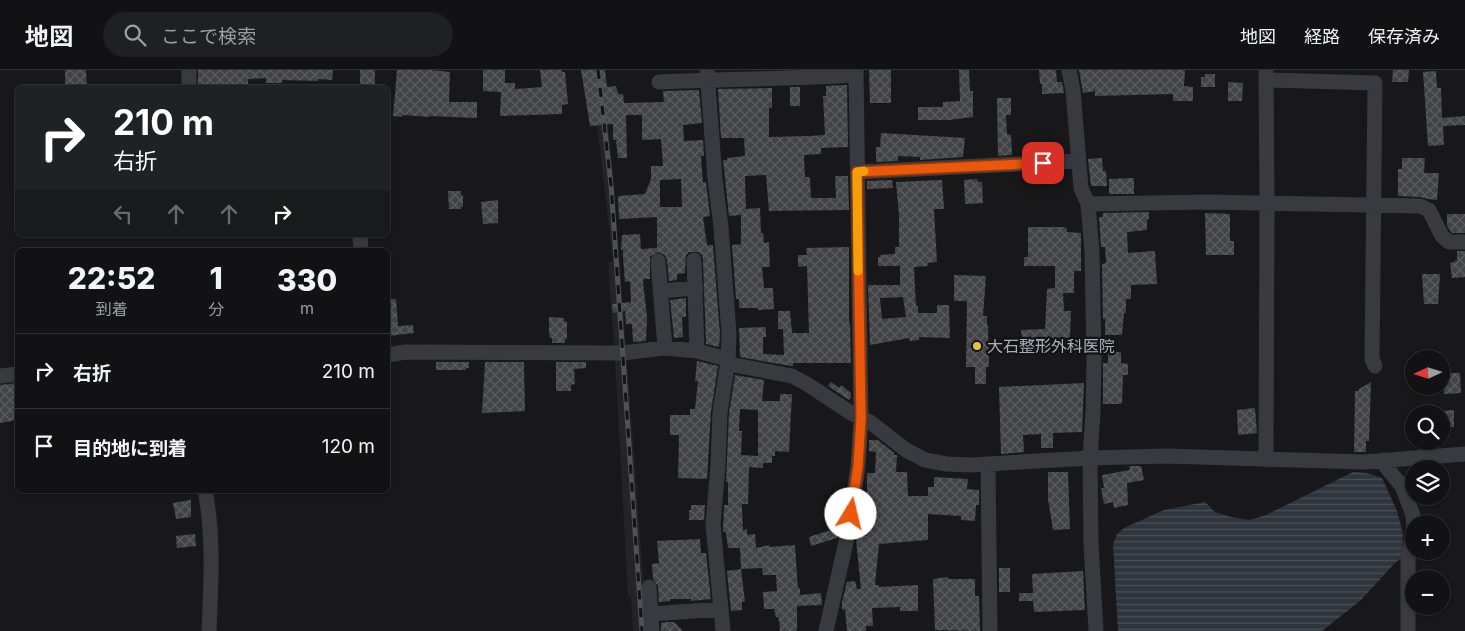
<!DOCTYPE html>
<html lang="ja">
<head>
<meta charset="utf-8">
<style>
  :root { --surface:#121214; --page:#1f2022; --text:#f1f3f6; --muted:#9c9ea0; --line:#313234 }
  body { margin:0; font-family:Inter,"Noto Sans JP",sans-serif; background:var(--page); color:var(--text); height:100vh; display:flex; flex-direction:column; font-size:19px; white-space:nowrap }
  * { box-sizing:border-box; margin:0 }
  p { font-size:16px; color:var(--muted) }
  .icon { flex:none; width:28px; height:28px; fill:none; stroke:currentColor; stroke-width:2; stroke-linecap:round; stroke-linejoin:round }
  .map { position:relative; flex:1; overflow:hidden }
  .panel { position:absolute; left:15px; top:178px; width:375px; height:245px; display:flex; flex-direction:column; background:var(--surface); border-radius:8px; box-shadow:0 1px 4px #0004,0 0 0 1px var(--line) }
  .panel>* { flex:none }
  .guide { position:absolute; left:15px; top:15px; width:375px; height:152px; border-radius:8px; box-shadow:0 1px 4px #0004,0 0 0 1px var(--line); background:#202124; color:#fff; overflow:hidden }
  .needle { width:32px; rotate:266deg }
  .fabs { position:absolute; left:1405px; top:280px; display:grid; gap:10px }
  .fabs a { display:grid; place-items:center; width:45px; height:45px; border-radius:50%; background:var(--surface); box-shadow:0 1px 4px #0004,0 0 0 1px var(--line); font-size:25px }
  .pin { position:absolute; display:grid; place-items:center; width:42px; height:42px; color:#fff; margin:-21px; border-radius:10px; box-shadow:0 2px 8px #0006 }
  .me { position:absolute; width:55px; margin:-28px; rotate:9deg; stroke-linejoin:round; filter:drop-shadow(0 0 4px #0008) }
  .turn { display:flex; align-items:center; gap:18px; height:105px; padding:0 15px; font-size:22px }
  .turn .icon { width:65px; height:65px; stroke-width:2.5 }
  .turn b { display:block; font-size:35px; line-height:42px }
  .lanes { display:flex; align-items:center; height:48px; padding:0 15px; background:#0003; justify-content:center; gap:25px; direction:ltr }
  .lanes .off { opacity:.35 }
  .eta { display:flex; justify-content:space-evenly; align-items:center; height:85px; text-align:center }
  .eta b { font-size:30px; font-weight:800; line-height:35px }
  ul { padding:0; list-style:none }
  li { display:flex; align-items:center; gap:15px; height:75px; padding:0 15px; border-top:1px solid var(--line) }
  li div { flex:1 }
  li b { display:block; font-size:19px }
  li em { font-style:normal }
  header { display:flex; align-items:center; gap:30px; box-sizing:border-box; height:70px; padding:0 25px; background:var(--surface); border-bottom:1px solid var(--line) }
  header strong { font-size:24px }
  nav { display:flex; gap:28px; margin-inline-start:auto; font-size:18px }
  .search { width:350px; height:45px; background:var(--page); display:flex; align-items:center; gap:12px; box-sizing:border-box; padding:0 18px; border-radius:28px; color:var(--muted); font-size:19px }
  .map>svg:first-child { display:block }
</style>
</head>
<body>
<header>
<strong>地図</strong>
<div class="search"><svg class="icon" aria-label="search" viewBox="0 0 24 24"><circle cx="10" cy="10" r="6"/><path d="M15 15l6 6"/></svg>ここで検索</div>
<nav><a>地図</a><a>経路</a><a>保存済み</a></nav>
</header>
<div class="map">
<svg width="1465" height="561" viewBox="0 0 1465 561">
  <defs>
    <pattern id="water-rules" width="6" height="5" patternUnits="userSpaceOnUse" patternTransform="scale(1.25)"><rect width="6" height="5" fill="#2f353d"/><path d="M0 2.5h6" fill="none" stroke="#4a5057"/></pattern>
    <pattern id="building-cross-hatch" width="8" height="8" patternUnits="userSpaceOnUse" patternTransform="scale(1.25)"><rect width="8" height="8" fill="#424347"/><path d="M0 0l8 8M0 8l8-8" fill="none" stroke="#5b5c5f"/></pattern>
  </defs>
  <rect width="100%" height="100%" fill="#18181a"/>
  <path fill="#242427" d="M597,55H608L614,117L647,561H633L631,526L628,527L615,289L608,192L613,191Z"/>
  <path fill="url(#water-rules)" d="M1353,402L1367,403L1382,408L1397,441L1403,464L1402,487L1393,495L1361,530L1322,561H1118L1113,474L1117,464L1124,458L1164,440L1205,432L1215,442L1231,447L1250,450L1266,445Z"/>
  <path fill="url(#building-cross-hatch)" fill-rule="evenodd" d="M65,0H86L87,18H67L65,16Z
    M198,0H333L332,10L318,9V11L282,10V13H266V8L248,9V18H198Z
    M360,0H375V18H360Z
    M397,0H431L450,2L449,32H477V48L429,46V47L403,45L402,47L393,46Z
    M483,0H505V13H515V19L542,17L540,0H561L562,2H565L568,34L562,35V44L500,46L501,22L483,21Z
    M581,0H605L607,17L616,16L618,24H623L624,33L664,32L663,21L699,20L702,53L683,55L684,71L703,70L704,86H701L703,113L706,112L710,146L703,147L707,175H713L720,264L719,277L706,274L703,190L702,185L698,182H689L686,185L685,203L677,204V210L669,211L667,190L665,185L658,182L650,187V209H644L643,211L647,247L646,271L633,272L632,254H626L625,241L613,243L612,234L631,232L630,211L625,212L623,187V180H621L622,165L640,164L641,179L657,178V147L619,149L618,126L645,124L651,109V96H663L661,69L642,70V45H626L627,88H618L616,70H613V54L590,56ZM681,109L682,137H660V110Z
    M869,0H891V33H870Z
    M959,0H969L970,21H973V47L949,50H918V37H943V32L960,31Z
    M1039,0H1056L1057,12H1062L1064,23L1042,24V14H1040Z
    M1079,0H1185L1184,16L1193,17V31H1173V24L1095,26V21L1083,23Z
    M1393,0H1409L1408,12H1392Z
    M1436,1L1437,18H1441L1442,48L1465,46V55L1443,56L1444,75L1428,76L1423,2Z
    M1205,4H1215V17H1201V7H1205Z
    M1228,12L1243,13L1242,31H1228Z
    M847,15L848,77L821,78V84L804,85L805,107H809L810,109L811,128H836L835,106H848L849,140L769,141L766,105L745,106L746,139L760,138L761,163H763L764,173L769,172L770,197H762L764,218H773L774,239L758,240V238H739V229H736L732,175L741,174V145L729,146L723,90H727V88L745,86L744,68H721L718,19L772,18V38H769V67L809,66L825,65L823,26H826V16Z
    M790,17H800V36H790Z
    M997,28H1011V45H1006L1007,64L1011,65L1012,85L998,86Z
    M881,63L965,68L963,87L920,90V87L898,86V91L876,92V77H880Z
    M1102,88L1103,101H1106L1107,116H1091L1088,89Z
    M1402,88H1425L1424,103H1439L1437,130L1428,129L1420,127L1398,126V99H1402Z
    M1134,108V124H1109V109Z
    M977,109L978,112H982L983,133L965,134L964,110Z
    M892,110L893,118L867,119V111Z
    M942,110L944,139H934L937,192L927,193L928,196L914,197L915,218L916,236H918V243H937V235H949L950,268L919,267V270L910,271L909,268L870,275L868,215H900V196H878V187H880V185L895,184V177H899V145L896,112ZM903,227L906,247L882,249L880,228Z
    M448,121H461V125H463V137H461V139H449Z
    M498,130V153L483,154L481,132Z
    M1149,142V149L1147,150V160L1127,162L1128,183L1155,181L1157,214L1131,215V229H1126V243H1124L1122,265H1105V249H1103L1102,194L1106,193L1105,177H1101L1099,147H1103V143Z
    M1205,143L1230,144V171H1234V185H1206Z
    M1447,144H1465V163H1452L1450,160L1447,156Z
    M1028,157H1064L1067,159V162L1081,163V201H1074V223H1063L1064,241H1071L1070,267L1068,268H1022L1021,260L1045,259L1047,219L1055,218V196H1024V187H1028Z
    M849,177V253H850L851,293H793V296H791L740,287L739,258L766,257V267H763V284L784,285L783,259H778V241H790L792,263H809L807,196L798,197V185H807L806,178Z
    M1457,181H1465V207L1452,208L1450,193L1455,192V190H1457Z
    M1422,204H1440L1438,234H1424Z
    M954,205L986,206L983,246H987V255H988L989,297H986V314H975V297H966L967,231H954Z
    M686,228V247H682L683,267L674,268L670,230Z
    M388,229H396L398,256L413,255L414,263L388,266Z
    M549,247L564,248V251L567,252V269H565V273H552V268H550L549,263Z
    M1108,282H1121V293L1128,294V305H1123L1122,333L1120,334H1103V293H1108Z
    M697,291L718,296L711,342L707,409L678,408L679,365H670V345H690V339H695L698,311H695Z
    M436,292H469V298H466V300H436Z
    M485,292H524L525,341L482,343Z
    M556,292H586V298L574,299L575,314L571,315V321H556Z
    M1443,303H1460L1461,323L1444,324Z
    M735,305L764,310L762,331H780V324H792L789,382L775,381V386H772V393H763V398L749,397L748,434H742V440L743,460L747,459V465L755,464L756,478L769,475L770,477L795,475L798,519L800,518V525L821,523L822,535L797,536V560L796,561H780L779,550L778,547H776L774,539H764L763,522L777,521L776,505H763L762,498L741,499L740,478H728L726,462H723L724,435H728V412H726L729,343ZM740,339L758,340V386L741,385L742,361H739Z
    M831,312L839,318L841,315L851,323V327L849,330L828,316Z
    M1371,312L1369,371H1366V382H1354L1355,321H1359V319Z
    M18,313V322H14L17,350L0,353V315Z
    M1084,313L1082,362L1053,363V378H1041V364L1023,365L1024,382L1001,384L999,317Z
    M1255,338L1257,363L1238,365L1237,340Z
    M1454,340V357H1441V341Z
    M869,370H878L894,383V385H897L896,402H907L908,426H928V417H934V407L968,409L967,419L979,420V435H976L975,451L961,450V446L928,444V470L879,474L875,515H879V517L918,515V541H900V537L872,538L873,556H866V561H847L845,539L842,540V532L847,512L855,511L857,519H861L856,469L857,466H867L866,456L871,454L870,424H867V403H875L876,382L869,381Z
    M1129,396H1141L1144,410L1127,413L1128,435L1114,438L1113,432L1104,434L1101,418H1104L1102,405L1130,400Z
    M1048,402H1068L1070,459L1053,460L1048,429Z
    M191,430V447L176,449L173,433Z
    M691,435H705L704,450H689V440H691Z
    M837,458L839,462L837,468L811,476L809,467Z
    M195,464L196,476L177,478L176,466Z
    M700,469L701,483H706L711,529L691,531V529H670V531L659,532L658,516L653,509L652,494L659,493L657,471Z
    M999,498H1010V522H999Z
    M741,499L745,532H742V540L731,541L727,501Z
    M1083,501L1085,540L1034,542L1033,531H1019V523H1033L1032,504Z
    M948,507V509H975V526H979L980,561L935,560L933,509Z
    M667,552H674L683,561H661V553Z"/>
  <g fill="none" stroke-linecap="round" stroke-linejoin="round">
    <path stroke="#393a3f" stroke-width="15" d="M189,0V18
      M707,0L715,109L721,157L729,264L728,291L720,342L718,395L713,454L723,561
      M1069,0L1073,20L1081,118L1088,134L1092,182L1094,289L1093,342L1090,388L1091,474L1096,561
      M1267,10L1375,13L1372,289L1375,296
      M659,12C725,9 791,9 856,5
      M857,102L1078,91
      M1088,134L1208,132L1420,136L1429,140L1442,166L1449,172H1465
      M360,165L361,180
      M694,190L697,281
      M658,191L665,278
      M660,221L696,218
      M388,285L405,282L622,283L665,278L697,281L723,288L734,295L792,306L807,314L851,343L870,352L906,380L925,390L947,394L971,395L1090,388L1167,386L1364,392L1465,384
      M0,306L18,304
      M1266,390L1267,134L1266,0
      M1384,390L1386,397L1402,416L1413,445L1414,458L1408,489V561
      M988,394L990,561
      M205,420C214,465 211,515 209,561
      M649,517L652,561
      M651,544L721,539
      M826,561L849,459L858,396L861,348L856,0"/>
    <defs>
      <path id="rail" d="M598,0L611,115L642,561"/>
    </defs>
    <use href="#rail" stroke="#505157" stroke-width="5"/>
    <use href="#rail" stroke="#131315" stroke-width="3" stroke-dasharray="9" stroke-linecap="butt"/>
  </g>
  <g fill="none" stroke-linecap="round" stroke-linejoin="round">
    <defs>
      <path id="route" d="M851,444L858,396L861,348L857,102L1043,93"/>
    </defs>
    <use href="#route" stroke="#983908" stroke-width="12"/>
    <use href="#route" stroke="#ea580c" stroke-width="9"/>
    <path stroke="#f59e0b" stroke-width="9" d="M858,201L857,102L864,101"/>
  </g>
  <circle fill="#e4c046" stroke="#131315" stroke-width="2" cx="977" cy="276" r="5"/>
  <g text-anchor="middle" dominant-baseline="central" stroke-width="4.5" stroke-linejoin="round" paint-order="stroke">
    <g font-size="16" fill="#abaeb9" stroke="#131315" text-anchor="start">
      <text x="987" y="276">大石整形外科医院</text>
    </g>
  </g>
</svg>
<div class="fabs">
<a><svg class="needle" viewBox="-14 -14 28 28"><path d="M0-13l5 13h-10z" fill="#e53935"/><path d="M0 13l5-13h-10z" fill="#9c9ea0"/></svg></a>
<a><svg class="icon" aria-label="search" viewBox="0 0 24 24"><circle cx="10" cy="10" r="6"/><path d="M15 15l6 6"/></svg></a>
<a><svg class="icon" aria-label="layers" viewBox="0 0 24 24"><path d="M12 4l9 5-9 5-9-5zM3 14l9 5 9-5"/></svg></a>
<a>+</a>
<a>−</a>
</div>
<div class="pin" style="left:1043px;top:93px;background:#d93025"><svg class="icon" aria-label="arrive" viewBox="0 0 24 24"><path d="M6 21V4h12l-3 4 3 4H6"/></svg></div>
<svg class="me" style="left:851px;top:444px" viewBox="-20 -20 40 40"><circle r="19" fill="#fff"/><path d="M0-13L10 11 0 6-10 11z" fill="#ea580c"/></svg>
<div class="guide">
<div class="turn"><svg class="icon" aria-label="right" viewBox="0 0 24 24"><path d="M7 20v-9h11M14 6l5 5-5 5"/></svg><div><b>210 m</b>右折</div></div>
<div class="lanes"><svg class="icon off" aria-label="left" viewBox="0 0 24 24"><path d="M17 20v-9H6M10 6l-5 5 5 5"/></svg><svg class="icon off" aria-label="ahead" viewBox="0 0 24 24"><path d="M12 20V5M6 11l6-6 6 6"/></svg><svg class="icon off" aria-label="ahead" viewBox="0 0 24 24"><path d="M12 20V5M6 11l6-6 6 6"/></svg><svg class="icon" aria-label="right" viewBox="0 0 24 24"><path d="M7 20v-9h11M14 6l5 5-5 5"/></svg></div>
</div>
<section class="panel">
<div class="eta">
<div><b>22:52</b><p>到着</p></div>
<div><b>1</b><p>分</p></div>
<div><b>330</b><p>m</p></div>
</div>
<ul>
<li><svg class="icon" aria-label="right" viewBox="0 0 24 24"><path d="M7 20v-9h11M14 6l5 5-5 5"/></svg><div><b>右折</b></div><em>210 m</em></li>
<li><svg class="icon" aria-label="arrive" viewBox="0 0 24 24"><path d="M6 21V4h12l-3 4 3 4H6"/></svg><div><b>目的地に到着</b></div><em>120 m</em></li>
</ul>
</section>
</div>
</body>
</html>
